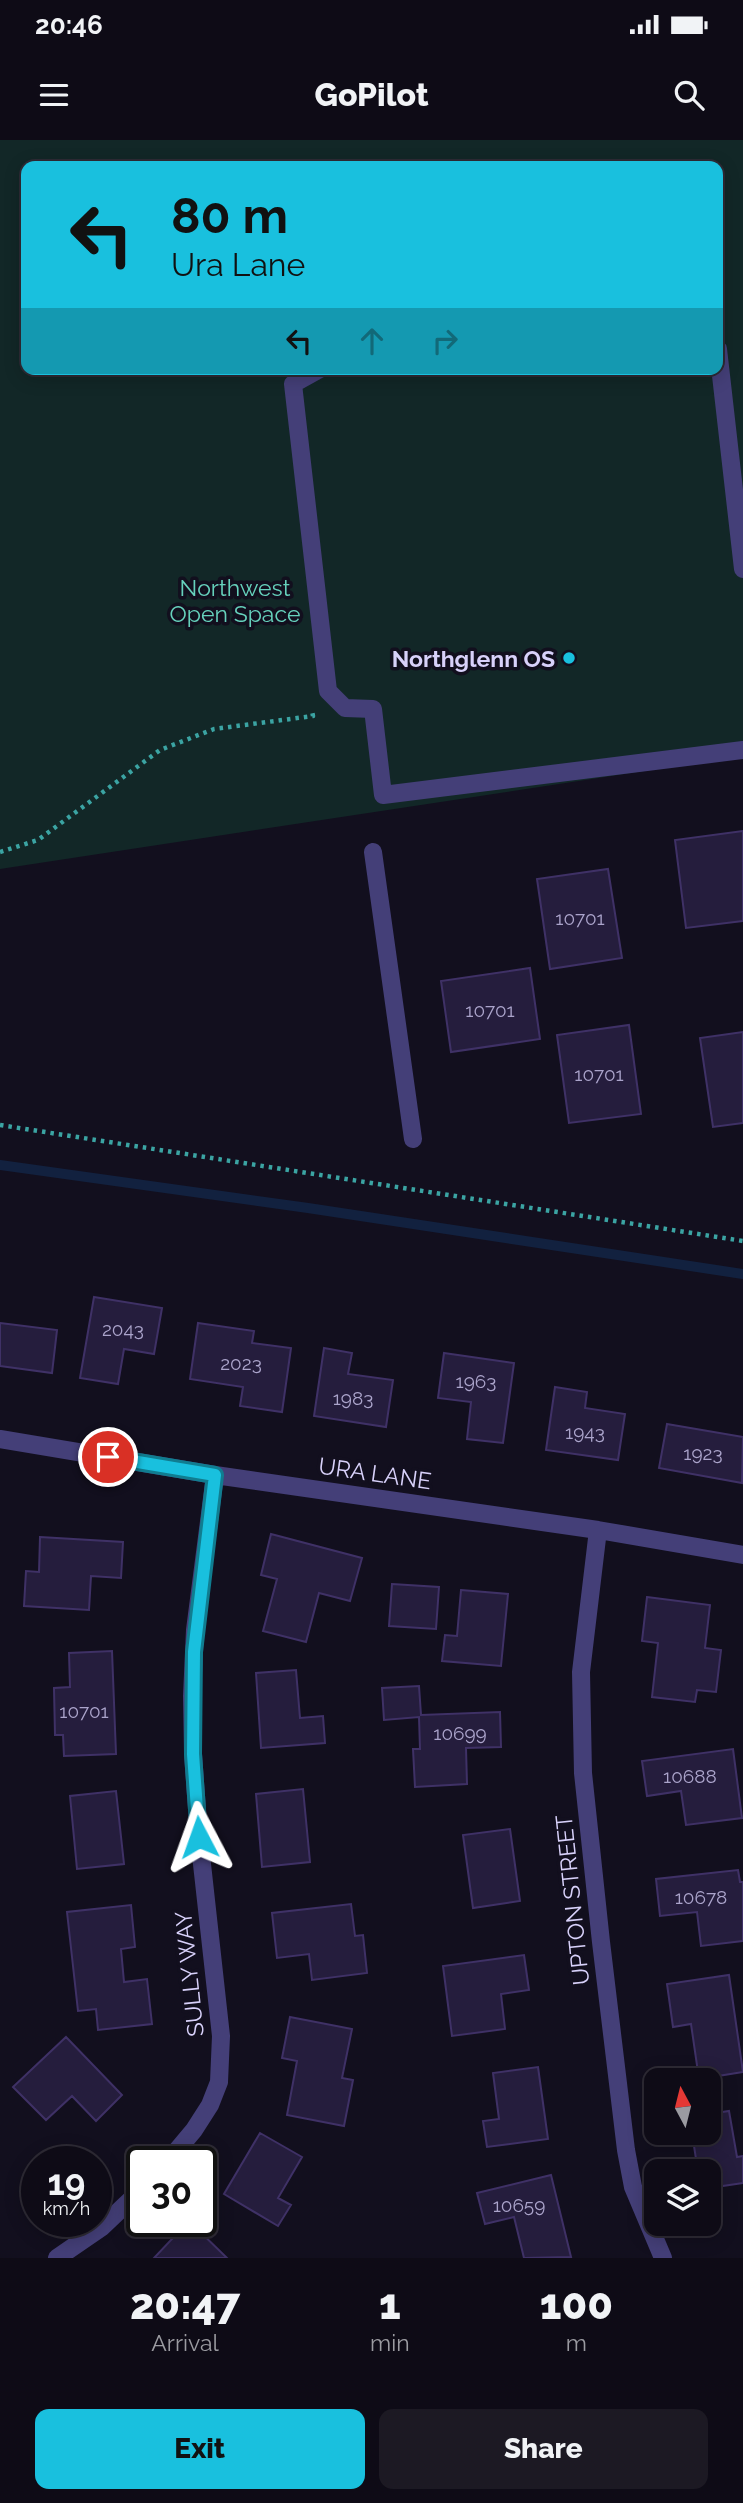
<!DOCTYPE html>
<html lang="en">
<head>
<meta charset="utf-8">
<style>
  :root { --surface:#0e0b16; --page:#1c1923; --text:#f1f3f6; --muted:#9b9ba1; --line:#2e2b35; --accent:#19c0de }
  body { margin:0; font-family:Raleway,sans-serif; background:var(--page); color:var(--text); height:100vh; display:flex; flex-direction:column; font-size:26px; white-space:nowrap }
  * { box-sizing:border-box; margin:0 }
  p { font-size:23px; color:var(--muted) }
  .icon { flex:none; width:38px; height:38px; fill:none; stroke:currentColor; stroke-width:2; stroke-linecap:round; stroke-linejoin:round }
  .map { position:relative; height:2118px; overflow:hidden }
  .panel { display:flex; flex-direction:column; background:var(--surface); flex:1 }
  .panel>* { flex:none }
  .hud { position:absolute; left:21px; top:21px; width:702px; height:214px; border-radius:14px; box-shadow:0 4px 18px #0003,0 0 0 2px var(--line); background:#19c0de; color:#111; overflow:hidden }
  .needle { width:46px; rotate:353deg }
  .fabs { position:absolute; left:644px; top:1928px; display:grid; gap:14px }
  .fabs a { display:grid; place-items:center; width:77px; height:77px; border-radius:14px; background:var(--surface); box-shadow:0 4px 18px #0003,0 0 0 2px var(--line); font-size:35px }
  .speed { position:absolute; left:21px; top:2006px; display:flex; gap:14px; font-size:35px; font-weight:700; text-align:center }
  .speed>* { display:grid; place-content:center; width:91px; height:91px; border-radius:50%; background:var(--surface); box-shadow:0 4px 18px #0003,0 0 0 2px var(--line); line-height:1 }
  .speed small { font-size:18px; font-weight:400 }
  .speed .limit { border:4px solid #111; border-radius:10px; background:#fff; color:#111 }
  .pin { position:absolute; display:grid; place-items:center; width:60px; height:60px; color:#fff; margin:-30px; border:4px solid #fff; border-radius:50%; box-shadow:0 2px 7px #0007 }
  .me { position:absolute; width:77px; margin:-38px; rotate:356deg; stroke-linejoin:round; filter:drop-shadow(0 0 5px #0008) }
  .turn { display:flex; align-items:center; gap:24px; height:147px; padding:0 35px; font-size:32px }
  .turn .icon { width:91px; height:91px; stroke-width:2.5 }
  .turn b { display:block; font-size:49px; line-height:60px }
  .lanes { display:flex; align-items:center; height:66px; padding:0 35px; background:#0003; justify-content:center; gap:35px; direction:ltr }
  .lanes .off { opacity:.35 }
  .eta { display:flex; justify-content:space-evenly; align-items:center; height:119px; text-align:center }
  .eta b { font-size:42px; font-weight:800; line-height:49px }
  .action { display:flex; gap:14px; margin-top:auto; padding:14px 35px }
  .action a { flex:1; height:80px; border-radius:14px; background:var(--accent); color:#111; font-size:28px; font-weight:800; line-height:80px; text-align:center }
  .action a+a { background:var(--page); color:var(--text) }
  .status { display:flex; justify-content:space-between; align-items:center; height:49px; padding:0 35px; background:var(--surface); direction:ltr }
  .status svg { height:19px; fill:currentColor }
  header { display:flex; justify-content:space-between; align-items:center; height:91px; padding:0 35px; background:var(--surface); font-size:32px; font-weight:800 }
  .map>svg:first-child { display:block }
</style>
</head>
<body>
<div class="status"><b>20:46</b><svg viewBox="0 0 49 12"><path d="M0 12V9h3v3zM5 12V6h3v6zM10 12V3h3v9zM15 12V0h3v12zM26 1h20v11H26zM47 4h2v5h-2z"/></svg></div>
<header><svg class="icon" aria-label="menu" viewBox="0 0 24 24"><path d="M4 6h16M4 12h16M4 18h16"/></svg>GoPilot<svg class="icon" aria-label="search" viewBox="0 0 24 24"><circle cx="10" cy="10" r="6"/><path d="M15 15l6 6"/></svg></header>
<div class="map">
<svg width="743" height="2118" viewBox="0 0 743 2118">
  <rect width="100%" height="100%" fill="#120f1e"/>
  <path fill="#122727" fill-rule="evenodd" d="M0,0H743V616L0,729ZM26,26H718V229H26Z"/>
  <g fill="none" stroke-linecap="round" stroke-linejoin="round">
    <path stroke="#12213f" stroke-width="10" d="M0,1025L308,1068L743,1134"/>
  </g>
  <path fill="#251d3d" stroke="#3f3166" stroke-width="2" d="M743,691V781L686,788L675,700Z
    M608,729L622,818L550,829L537,739Z
    M530,828L540,899L451,912L441,841Z
    M629,885L641,974L569,983L557,895Z
    M743,892V983L713,987L700,898Z
    M94,1157L162,1168L154,1214L124,1209L118,1244L80,1238Z
    M0,1183L57,1190L52,1233L0,1226Z
    M198,1183L254,1191L252,1203L291,1208L282,1272L240,1266L243,1247L190,1239Z
    M324,1208L352,1213L348,1234L393,1240L386,1287L314,1276Z
    M444,1213L514,1223L503,1303L467,1299L471,1262L438,1258Z
    M555,1247L587,1252L585,1268L625,1274L618,1320L546,1310Z
    M667,1284L743,1297L742,1343L659,1328Z
    M271,1394L362,1418L350,1461L319,1453L306,1502L263,1491L277,1439L261,1435Z
    M40,1397L123,1402L121,1438L91,1436L89,1470L24,1466L26,1431L39,1432Z
    M392,1444L439,1447L436,1489L389,1486Z
    M461,1450L508,1454L501,1526L442,1521L445,1495L457,1496Z
    M647,1457L710,1465L705,1508L721,1510L716,1552L697,1550L695,1562L652,1557L658,1503L642,1501Z
    M112,1511L116,1614L64,1616L63,1595H55L54,1548L70,1547L69,1513Z
    M296,1530L300,1578L323,1576L325,1603L261,1608L256,1533Z
    M419,1546L421,1575L500,1572L501,1607L466,1608L467,1644L415,1647L413,1609H420L419,1577L384,1580L382,1548Z
    M733,1609L742,1678L686,1685L681,1651L647,1656L642,1621Z
    M303,1649L310,1722L262,1727L256,1654Z
    M116,1651L124,1724L77,1729L70,1656Z
    M510,1689L520,1761L473,1768L463,1695Z
    M738,1730L740,1742H743V1801L701,1806L697,1772L660,1776L656,1739Z
    M351,1764L355,1796L363,1795L367,1833L312,1840L309,1814L277,1818L272,1773Z
    M131,1765L135,1807L121,1809L124,1842L147,1839L152,1884L98,1890L96,1869L78,1871L67,1772Z
    M524,1815L529,1850L501,1854L505,1889L452,1896L443,1826Z
    M729,1835L743,1932L699,1939L691,1884L673,1887L667,1844Z
    M290,1877L352,1889L342,1938L353,1940L344,1986L287,1975L297,1921L282,1918Z
    M66,1897L122,1955L96,1981L72,1956L46,1980L13,1947Z
    M538,1927L548,1999L487,2007L483,1981L499,1979L493,1933Z
    M729,1971L737,2017L743,2016V2043L709,2048V2032H698L692,1993H709V1974Z
    M260,1993L302,2017L278,2058L291,2065L278,2086L224,2054Z
    M551,2035L571,2117L524,2118L514,2077L485,2084L477,2053Z
    M189,2081L227,2118H154Z"/>
  <g fill="none" stroke-linecap="round" stroke-linejoin="round">
    <path stroke="#3ba4a3" stroke-width="4.5" stroke-dasharray="3.5 5" stroke-linecap="butt" d="M0,712L38,700L160,610L214,589L313,576L312,571
      M0,985L743,1101"/>
    <path stroke="#443f78" stroke-width="18" d="M718,209L743,429
      M320,229L293,244L328,551L345,568L373,569L383,655L743,610
      M373,712L413,999
      M0,1299L215,1335L598,1390L743,1415
      M598,1390L581,1532L583,1633L601,1802L626,2010L633,2047L663,2118
      M168,2021L194,1990L210,1965L219,1942L221,1896L199,1697L193,1614L192,1556L195,1490L215,1335
      M57,2118L102,2087L142,2049"/>
  </g>
  <g fill="none" stroke-linecap="round" stroke-linejoin="round">
    <defs>
      <path id="route" d="M108,1317L215,1335L194,1512L193,1614L199,1697"/>
    </defs>
    <use href="#route" stroke="#107d90" stroke-width="18"/>
    <use href="#route" stroke="#19c0de" stroke-width="12"/>
  </g>
  <circle fill="#19c0de" stroke="#120f1e" stroke-width="2.5" cx="569" cy="518" r="7"/>
  <g text-anchor="middle" dominant-baseline="central" stroke-width="7" stroke-linejoin="round" paint-order="stroke">
    <g font-size="19" fill="#aba4cb">
      <text x="580" y="778">10701</text>
      <text x="490" y="870">10701</text>
      <text x="599" y="934">10701</text>
      <text x="123" y="1189">2043</text>
      <text x="241" y="1223">2023</text>
      <text x="476" y="1241">1963</text>
      <text x="353" y="1258">1983</text>
      <text x="585" y="1292">1943</text>
      <text x="703" y="1313">1923</text>
      <text x="84" y="1571">10701</text>
      <text x="460" y="1593">10699</text>
      <text x="690" y="1636">10688</text>
      <text x="701" y="1757">10678</text>
      <text x="519" y="2065">10659</text>
    </g>
    <g font-size="23" fill="#66d1bc" stroke="#120f1e">
      <text x="235" y="447">Northwest<tspan x="235" dy="26">Open Space</tspan></text>
    </g>
    <g font-size="23" font-weight="bold" fill="#d8d1fa" stroke="#120f1e" text-anchor="end">
      <text x="555" y="518">Northglenn OS</text>
    </g>
    <g font-size="23" fill="#d8d1fa" stroke="#120f1e">
      <text transform="translate(375 1333) rotate(8)">URA LANE</text>
      <text transform="translate(572 1760) rotate(-96)">UPTON STREET</text>
      <text transform="translate(189 1834) rotate(-96)">SULLY WAY</text>
    </g>
  </g>
</svg>
<div class="fabs">
<a><svg class="needle" viewBox="-14 -14 28 28"><path d="M0-13l5 13h-10z" fill="#e53935"/><path d="M0 13l5-13h-10z" fill="#9b9ba1"/></svg></a>
<a><svg class="icon" aria-label="layers" viewBox="0 0 24 24"><path d="M12 4l9 5-9 5-9-5zM3 14l9 5 9-5"/></svg></a>
</div>
<div class="speed"><div>19<small>km/h</small></div><div class="limit">30</div></div>
<div class="pin" style="left:108px;top:1317px;background:#d93025"><svg class="icon" aria-label="arrive" viewBox="0 0 24 24"><path d="M6 21V4h12l-3 4 3 4H6"/></svg></div>
<svg class="me" style="left:199px;top:1697px" viewBox="-20 -20 40 40"><path d="M0-17L14 15 0 8-14 15z" fill="#19c0de" stroke="#fff" stroke-width="4"/></svg>
<div class="hud">
<div class="turn"><svg class="icon" aria-label="left" viewBox="0 0 24 24"><path d="M17 20v-9H6M10 6l-5 5 5 5"/></svg><div><b>80 m</b>Ura Lane</div></div>
<div class="lanes"><svg class="icon" aria-label="left" viewBox="0 0 24 24"><path d="M17 20v-9H6M10 6l-5 5 5 5"/></svg><svg class="icon off" aria-label="ahead" viewBox="0 0 24 24"><path d="M12 20V5M6 11l6-6 6 6"/></svg><svg class="icon off" aria-label="right" viewBox="0 0 24 24"><path d="M7 20v-9h11M14 6l5 5-5 5"/></svg></div>
</div>
</div>
<section class="panel">
<div class="eta">
<div><b>20:47</b><p>Arrival</p></div>
<div><b>1</b><p>min</p></div>
<div><b>100</b><p>m</p></div>
</div>
<div class="action"><a>Exit</a><a>Share</a></div>
</section>
</body>
</html>
